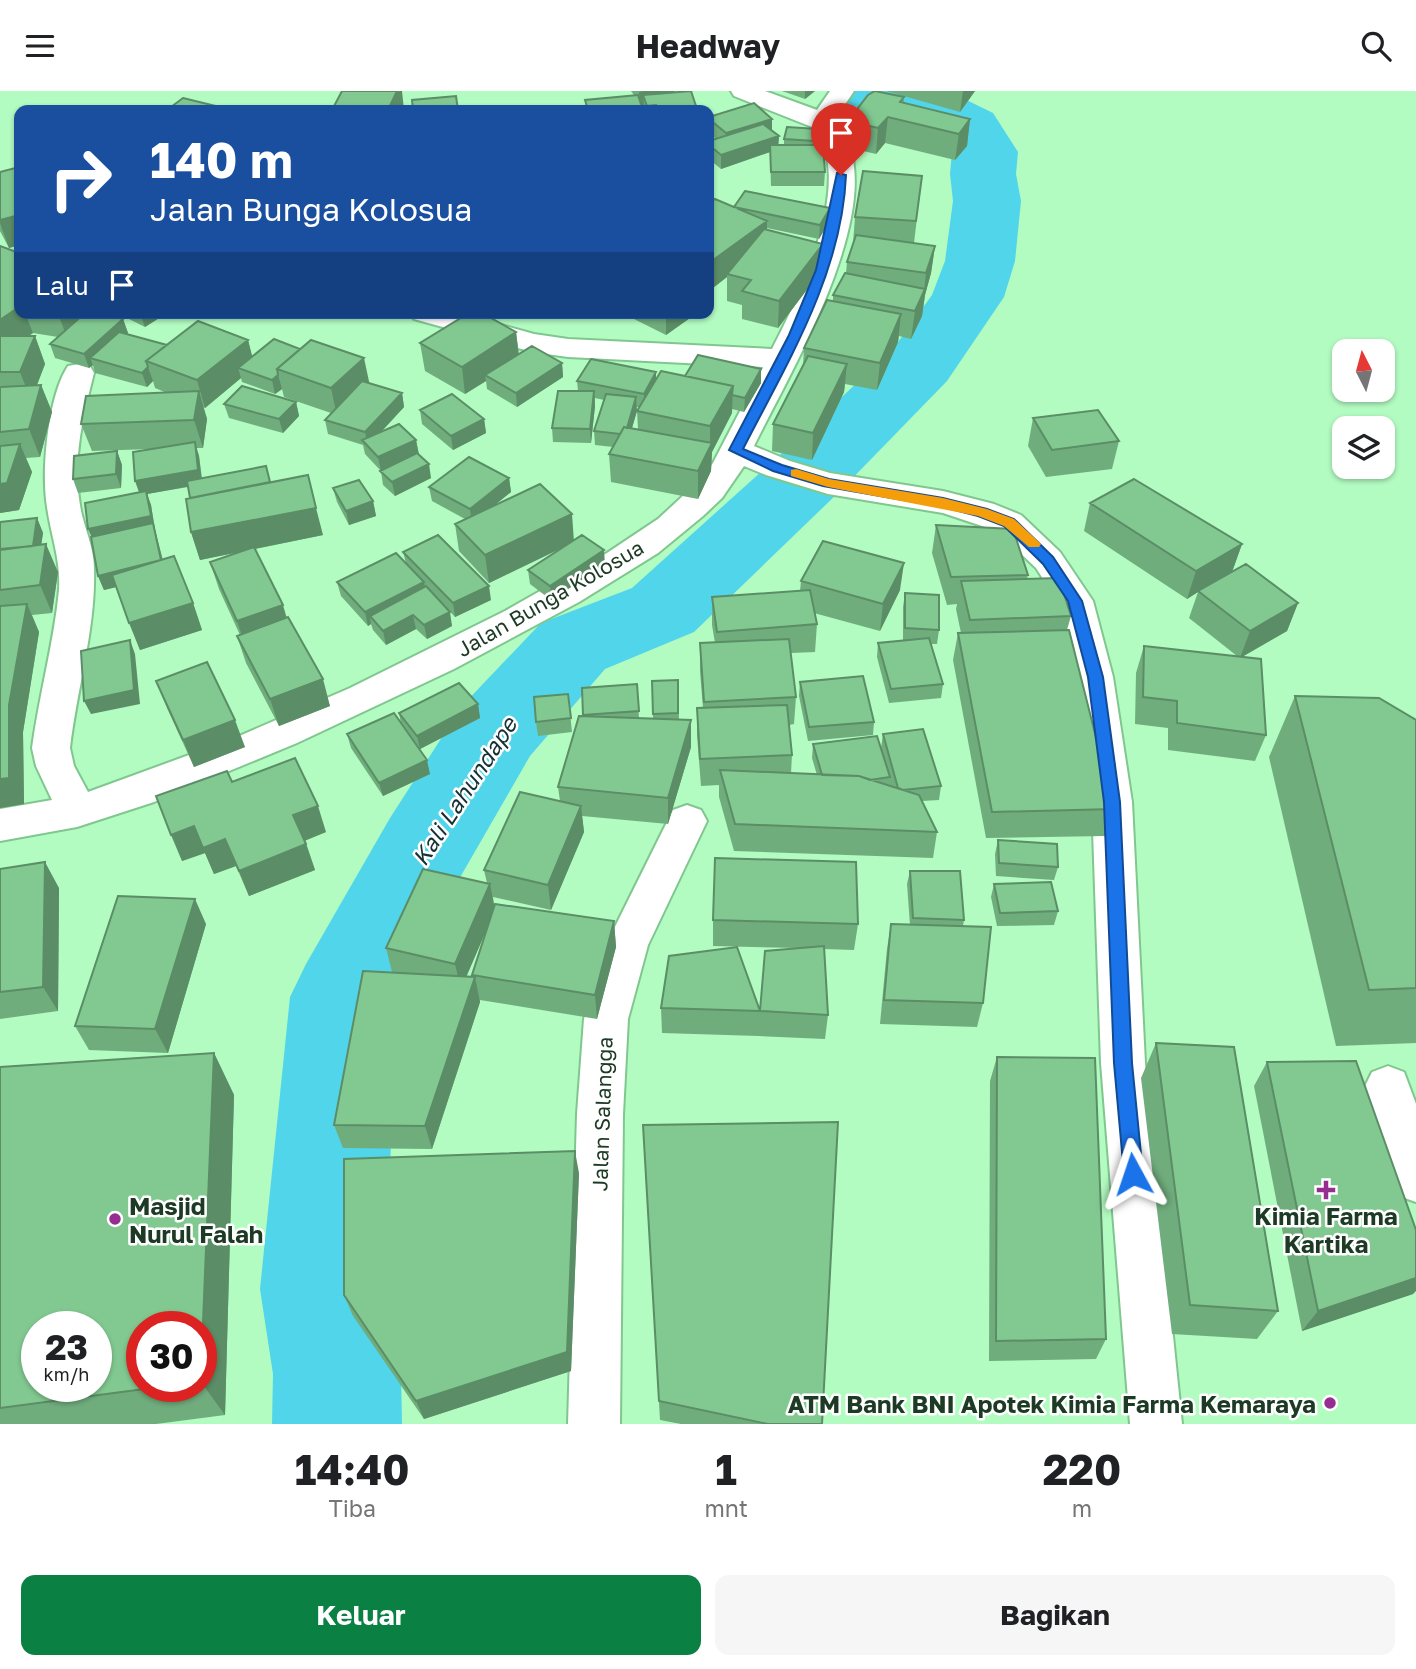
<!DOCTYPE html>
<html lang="id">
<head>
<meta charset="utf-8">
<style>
  :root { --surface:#fff; --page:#f6f6f6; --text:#202124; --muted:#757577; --accent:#0b8043 }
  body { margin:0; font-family:"Golos Text",sans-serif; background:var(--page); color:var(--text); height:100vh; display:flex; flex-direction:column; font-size:26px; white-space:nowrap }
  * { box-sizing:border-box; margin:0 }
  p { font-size:23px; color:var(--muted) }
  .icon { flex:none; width:38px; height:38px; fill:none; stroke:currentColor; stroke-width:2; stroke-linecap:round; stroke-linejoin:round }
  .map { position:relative; height:1333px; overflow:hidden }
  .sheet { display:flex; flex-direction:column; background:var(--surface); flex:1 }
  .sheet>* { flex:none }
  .hud { position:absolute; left:14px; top:14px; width:700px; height:214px; border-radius:14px; box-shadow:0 2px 5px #0004; background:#1a4fa0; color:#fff; overflow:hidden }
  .needle { width:46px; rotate:354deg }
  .buttons { position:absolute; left:1332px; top:248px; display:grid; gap:14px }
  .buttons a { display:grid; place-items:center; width:63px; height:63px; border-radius:14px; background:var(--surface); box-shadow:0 2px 5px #0004; font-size:35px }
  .speed { position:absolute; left:21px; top:1220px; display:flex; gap:14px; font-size:35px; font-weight:700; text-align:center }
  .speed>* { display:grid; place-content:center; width:91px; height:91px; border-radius:50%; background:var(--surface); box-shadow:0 2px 5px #0004; line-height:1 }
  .speed small { font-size:18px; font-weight:400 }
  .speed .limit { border:10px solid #d22; background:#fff; color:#111 }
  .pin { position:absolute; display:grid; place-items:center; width:60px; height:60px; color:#fff; margin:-72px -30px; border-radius:50% 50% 50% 0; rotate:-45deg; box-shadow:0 0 7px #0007 }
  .pin .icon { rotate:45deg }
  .me { position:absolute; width:77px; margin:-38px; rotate:355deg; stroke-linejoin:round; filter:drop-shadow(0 0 5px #0008) }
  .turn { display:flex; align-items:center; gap:24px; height:147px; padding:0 21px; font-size:32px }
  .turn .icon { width:91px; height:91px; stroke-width:2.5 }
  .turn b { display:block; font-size:49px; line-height:60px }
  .then { display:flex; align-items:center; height:66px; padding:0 21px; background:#0003; gap:14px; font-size:26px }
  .eta { display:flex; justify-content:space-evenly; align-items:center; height:119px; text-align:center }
  .eta b { font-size:42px; font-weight:700; line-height:49px }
  .action { display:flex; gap:14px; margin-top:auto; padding:14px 21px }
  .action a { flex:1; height:80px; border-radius:14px; background:var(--accent); color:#fff; font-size:28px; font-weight:700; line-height:80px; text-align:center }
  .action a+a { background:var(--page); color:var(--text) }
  header { display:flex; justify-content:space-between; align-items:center; height:91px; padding:0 21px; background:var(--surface); font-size:32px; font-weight:700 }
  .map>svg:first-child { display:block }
</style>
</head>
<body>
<header><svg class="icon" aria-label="menu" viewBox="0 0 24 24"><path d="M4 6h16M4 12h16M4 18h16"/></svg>Headway<svg class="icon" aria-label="search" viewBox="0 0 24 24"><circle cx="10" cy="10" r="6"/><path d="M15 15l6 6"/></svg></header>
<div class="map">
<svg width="1416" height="1333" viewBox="0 0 1416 1333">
  <rect width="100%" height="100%" fill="#b2fbc1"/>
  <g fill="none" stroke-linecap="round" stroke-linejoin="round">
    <path fill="#51d5eb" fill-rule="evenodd" d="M835,0H948L993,22L1018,61L1016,83L1021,110L1015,170L1004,206L947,290L840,400L694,541L605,578L530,665L462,783L398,908L384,1198L401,1283L402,1333H272L273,1283L260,1198L290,906L306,873L390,727L462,615L541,532L632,497L782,362L893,258L932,204L945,170L953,110L950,83L952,61L945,48L902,26L844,13Z"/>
    <defs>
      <path id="minor" d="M731,0H765L817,19L830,0H854L834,30C901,98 788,285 754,355L790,370L830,382L943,400L994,413L1021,424L1060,461L1093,510L1113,586L1132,711L1145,972L1182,1333H1130L1101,972L1092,711L1077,586L1058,511L1036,477L997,440L943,422L828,403L766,384L744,375L722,407L703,425L658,462L579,511L454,578L297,652L154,711L77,736L0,750V718L52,709L36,675L32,657C39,604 54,552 59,499C61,469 51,445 47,416C41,380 48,305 68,275L79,273L90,275L94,282C83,325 72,369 80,414C83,435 94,455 94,477C96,537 77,597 70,657L74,675L88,701L230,649L350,597L505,520L607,462L658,428L698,391L713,372L763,276L568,266L532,261L414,228L409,222H458L534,243L568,248L772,258C798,208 858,85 812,36L734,5Z
        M687,714L701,719L707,730L648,854L628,928L623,1023L620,1333H568L577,1023L584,928L606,854L673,719Z
        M1388,975L1404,981L1416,1013V1111L1399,1105L1365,995L1372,981Z"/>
    </defs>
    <use href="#minor" stroke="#80c78f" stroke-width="4"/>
    <use href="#minor" fill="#fff" fill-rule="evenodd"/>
  </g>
  <path fill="#70ad7d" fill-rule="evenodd" d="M631,0H675V1L697,18V19H586L585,9L634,4Z
    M782,0H815L805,8Z
    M886,0H975L960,21Z
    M904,6V12L970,28L967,55L955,69L885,52L876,63L846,56L848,30Z
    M709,26L772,28V40L779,45L778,54H784V48L832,39L831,53L829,65L824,64L825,81L824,95H771L770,61L721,78L709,68V50L716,48L709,41Z
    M19,76V154L9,157L0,140V81Z
    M922,85L914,152L935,155L931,182L925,204L922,225L911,248L899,245L898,251L877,299L845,293L844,301L812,369L772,360L773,333L803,275L804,257L833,210V204L846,182L847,171L853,152L855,126Z
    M734,116L829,131L819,148L767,137V139L821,180L778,237L742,228V214L727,210V186L709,200Z
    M0,155L19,222H101L123,228L128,242L127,243L167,254L248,249L252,266L369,292L402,302L404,316L382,340L416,349L419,364L431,387L395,405L383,394L381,380L365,363L363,354L328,343L325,329L331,322L284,306L282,298L275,303L242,291L241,287L205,317L203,316L207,328L203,357H196L199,365L202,387L271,391L323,444L255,458L286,527L330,615L279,635L246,572L237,545L240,544L219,498L210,471L239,461L200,469L191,441L190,407L188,396L147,403L151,414L155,439L163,469L193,512L202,539L140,559L116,496L104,499L98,485L92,446L139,401L151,358L92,360L81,333L167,302L155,297L153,290L147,296L95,282L93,274L89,277L55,267L50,253L58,246L33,242L28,245H35L45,273L37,294H41L52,321L40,366L26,367L32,381L19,419L0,422Z
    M117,222H167L145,236Z
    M622,222H697L666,244Z
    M516,241L519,263L562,272L563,286L517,316L487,298L486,290L465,303L425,280L420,252Z
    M656,281V289L685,285L761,292L744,321L732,318V322L712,361L711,380L698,408L611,391L609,363L613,356L595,354L594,340L604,309L595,307V315L591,352L553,351L552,337L578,300L577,290ZM636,316H640L637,320L638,338L632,337L637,320Z
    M296,311L299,325L283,342L229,327L224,313Z
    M420,319L484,328L486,342L453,359L422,333Z
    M1033,327L1119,350L1112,378L1046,386L1028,355Z
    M117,360L122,374L121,397L78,402L73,388Z
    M509,387L511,401L495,414L574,449L605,474L551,509L530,493L528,479L564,456L489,492L459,460L455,433L465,428L432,410L429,396Z
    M333,397L373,410L376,425L349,434L337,411Z
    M1090,412L1242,453L1232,481L1298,512L1287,540L1242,566L1266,644L1255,670L1168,659V637L1135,633L1136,582L1144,555L1237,565L1189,527L1198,501L1187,508L1084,440Z
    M37,427L43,442L41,454L58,481L52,522L32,524L39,541L23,641L24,713L0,717V431Z
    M936,434L1028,484L1027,488L1071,525L1067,539L1114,718L1105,745L986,747L953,569L958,542H961L956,518L957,513L947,514L932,462Z
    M403,461L491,509L455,526L444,514L452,535L427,548L416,538L386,554L373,539L371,533L368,535L341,505L337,491L406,472Z
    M801,490L900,499L880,540L814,522L817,533L815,561L791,562L796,606L794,633L789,634L792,664L791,682L817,684L812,667L813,653L881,657L883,643L941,695L939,709L922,710L937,741L933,767L734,760L719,706V694L701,695L697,644V617H703L700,580V552H715L712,534V506L800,500Z
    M905,502L939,539L937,553H931L943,593L941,607L889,612L877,566L878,552L903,549V516Z
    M678,589L679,629H691V656L668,733L582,725L584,741L551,819L493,806L494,814L614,830L616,856L597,928L480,909V911L432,1058L343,1057L334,1034L392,881L386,857L487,792L484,779L560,710L558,696L583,626L582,597L637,593L639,628H653V623ZM486,840L472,884V886H466Z
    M156,590L245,656L194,676L167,617Z
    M800,591L874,631L873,644L808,650L799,605Z
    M568,603L572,641L538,645L536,631Z
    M1295,605L1416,629V952L1336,955L1269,666Z
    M478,613L480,627L420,658L414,651L430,683L383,705L351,657L347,643L401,633L399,622Z
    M232,691L326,741L305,749L315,779L249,805L236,775L214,783L205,762L182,770Z
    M998,749L1058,776L1054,789L996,785L995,763Z
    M0,778L59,797L58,920L0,928Z
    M910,780L964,829L963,835L983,912L977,936L880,933L887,858L891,833L910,834L907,793Z
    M994,793L1058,820L1054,834L997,835L991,806Z
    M713,829L858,833L854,859L824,858L828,924L825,948L759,945L760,920L800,857L713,855Z
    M206,833L168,962L89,959L75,935Z
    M661,917L760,920L759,945L662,942Z
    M1156,952L1278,1220L1257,1248L1172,1243L1141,987Z
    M214,962L234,1004L225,1324L156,1333H0V976ZM201,1236V1295H142Z
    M997,966L1106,1248L1096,1268L989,1270L990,990Z
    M1267,971L1413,1203L1302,1240L1254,995Z
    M643,1034L822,1333H681L660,1329Z
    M579,1082L571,1280L424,1328L353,1225L344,1204Z"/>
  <path fill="#5b8d66" d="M397,0H402L404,19H388Z
    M644,0H675L676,8L643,4L644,14H640L639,1Z
    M805,0H815L805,8Z
    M963,0H975L960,21Z
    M888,26L885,52L876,63L878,37Z
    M772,28V41L726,56V42Z
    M970,28L967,55L955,69L959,43Z
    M832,39L831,53L829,65L830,51Z
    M779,45L778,59L770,54V61L721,78V64Z
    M830,117L829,131L819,148L820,134Z
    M19,124V154L9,157L0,132V129Z
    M767,130V157L727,183V186L709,200V172Z
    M823,153L821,180L778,237L779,210Z
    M935,155L931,182L925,204L922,225L911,248L915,220L924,200L926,182Z
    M19,216V222H25L33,242L5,261L0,249V229Z
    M58,222H91L67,247Z
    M140,222H167L145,236Z
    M666,222H697L666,244Z
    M901,223L898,251L877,299L880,272Z
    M123,228L128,242L97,269L90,267L93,274L89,277L84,263Z
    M516,241L519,268L485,284L486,290L465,303L462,276Z
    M35,245L45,273L31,309L20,281Z
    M248,249L255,276L238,277L241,287L205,317L197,289Z
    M364,267L370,295L337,325L331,297Z
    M562,272L563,286L517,316L516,302Z
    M847,273L844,301L812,369L813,342Z
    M148,276L153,290L147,296L142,282Z
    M761,278V292L744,321L745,307Z
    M656,281V295L644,317V303Z
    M278,284L282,298L275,303L272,289Z
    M41,294L52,321L40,366L29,338Z
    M733,295L732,322L712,361L711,380L698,408V380L710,355V335Z
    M199,300L207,328L203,357L194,329Z
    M594,300L595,315L591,352L590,338Z
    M402,302L404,316L368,355L365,341Z
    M636,306L637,320L626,357V343Z
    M296,311L299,325L283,342L279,328Z
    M484,328L486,342L453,359L451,345Z
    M416,349L419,364L381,380L378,366Z
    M195,351L199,365L202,393L147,403L151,414L155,439L166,484L104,499L98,485L94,452L88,438L140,404L135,390Z
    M20,353L32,381L19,419L0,422V393Z
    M117,360L122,374L121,397L116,383Z
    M429,373L431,387L395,405L392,391Z
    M509,387L511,401L472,432L470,418Z
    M373,410L376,425L349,434L346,420Z
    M316,417L323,444L200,469L191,441Z
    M572,423L574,451L489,492L485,464Z
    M37,427L43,442L39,469L33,455Z
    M46,453L58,481L52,522L40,494Z
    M1242,453L1232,481L1198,500V501L1187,508L1196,480Z
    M604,459L605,474L551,509L550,495Z
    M904,472L900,499L880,540L883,513Z
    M424,491L427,506L370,525L371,533L368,535L365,521Z
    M489,495L491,509L455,526L453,512Z
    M193,512L202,539L140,559L129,532Z
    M1298,512L1287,540L1240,567L1250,540Z
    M27,513L39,541L23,641L24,713L0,717V688L9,614Z
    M283,514L291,542L246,557L237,530Z
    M450,521L452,535L427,548L424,534Z
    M413,524L416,538L386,554L383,540Z
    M130,549L135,563L140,613L91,623L84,610Z
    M323,588L330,615L279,635L270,608Z
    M478,613L480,627L420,658L417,645Z
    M235,629L245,656L194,676L183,649Z
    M691,629V656L668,733V707Z
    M427,669L430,683L383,705L379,692Z
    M318,715L326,741L302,751L293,724Z
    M581,715L584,741L551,819L548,794Z
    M194,735L225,748L236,775L214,783L205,762L182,770L171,744Z
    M306,753L315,779L249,805L239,780Z
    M45,771L59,797L58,920L43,896Z
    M490,793L495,819L461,898L455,873Z
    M195,808L206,833L168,962L155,938Z
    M614,830L616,856L597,928L595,904Z
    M475,886L480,911L432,1058L425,1035Z
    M214,962L234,1004L225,1324L201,1291Z
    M575,1060L579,1082L571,1280L424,1328L416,1310Z
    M1416,1187V1200L1413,1203L1302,1240L1318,1220Z"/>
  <path fill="#82c991" stroke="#5b8d66" stroke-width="2" fill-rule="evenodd" d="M342,0H397L388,19H332Z
    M691,0L697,18L657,19L656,14L647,15L643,4Z
    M875,0L904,6L900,11L970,28L959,43L888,26L878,37L848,30L868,4Z
    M638,4L642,16L588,19L585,9Z
    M456,5L458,19H413L412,9Z
    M183,7L224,17L222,19H167Z
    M754,12L772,28L726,42L709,28V26Z
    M656,14L657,19H600Z
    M763,33L779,45L721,64L709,54V50Z
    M787,36L832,39L830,51L784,48Z
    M770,54H823L825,81H771Z
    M19,76V124L0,129V81Z
    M863,80L922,85L916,130L855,126Z
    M745,100L830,117L820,134L734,116Z
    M715,108L767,130L709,172V112Z
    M764,138L823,153L779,210L742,200L751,189L727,183Z
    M856,144L935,155L926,182L847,171Z
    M0,155L19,162V216L0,229Z
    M845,182L925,198L915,220L833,204Z
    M827,209L901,223L880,272L804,257Z
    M85,222H101L123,228L84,263L50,253Z
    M469,222H482L516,241L462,276L420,252Z
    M198,230L248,249L197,289L146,270Z
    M119,241L167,254L146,270L148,276L142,282L90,267Z
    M0,245H35L20,281H0Z
    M274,248L300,258L277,278L278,284L272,289L238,277Z
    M311,249L364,267L331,297L277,278Z
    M532,255L562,272L516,302L485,284Z
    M698,264L761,278L745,307L732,304L733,295L685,285Z
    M808,265L847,273L813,342L773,333Z
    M591,268L656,281L644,303L577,290Z
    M661,280L733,295L710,335L637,320Z
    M362,290L402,302L365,341L325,329Z
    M41,294L29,338L0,341V296Z
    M242,295L296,311L279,328L224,313Z
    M199,300L194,329L81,333L86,305Z
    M558,300H594L590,338L552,337Z
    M452,303L484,328L451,345L420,319Z
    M606,303L636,306L627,337L624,336L620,343L594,340Z
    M1098,319L1119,350L1052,359L1033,327Z
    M399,333L416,349L378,366L362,349Z
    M624,336L712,352L698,380L609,363Z
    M195,351L198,379L135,390L133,361Z
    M20,353L7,392L0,393V355Z
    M117,360L116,383L73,388L74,365Z
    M417,362L429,373L392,391L380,380Z
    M469,366L509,387L470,418L429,396Z
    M266,375L270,391L190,407L187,390Z
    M308,384L316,417L191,441L186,408Z
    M1134,388L1242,453L1196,480L1090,412Z
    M359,389L373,410L346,420L333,397Z
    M540,393L572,423L485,464L455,433Z
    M146,400L151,425L88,438L85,412Z
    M37,427L33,455L0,458V431Z
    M153,432L161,469L98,485L91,446Z
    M936,434L1013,438L1028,484L951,486Z
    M438,444L489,495L453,512L403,461Z
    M582,444L604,459L550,495L528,479Z
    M823,450L904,472L883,513L801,490Z
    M46,453L40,494L0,499V459Z
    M254,456L283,514L237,530L210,471Z
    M396,462L424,491L365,521L337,491Z
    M174,465L193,512L129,532L112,484Z
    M1246,473L1298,512L1250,540L1198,500Z
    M1059,487L1071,525L970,529L961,490Z
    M426,495L450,521L424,534L413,524L383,540L370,525Z
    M810,499L817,533L717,541L712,506Z
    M905,502L939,504V539L905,537Z
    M27,513L9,614V687L0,688V515Z
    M288,526L323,588L270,608L237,545Z
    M1069,539L1114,718L992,721L958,542Z
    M929,547L943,593L891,598L878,552Z
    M789,548L796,606L704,611L700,552Z
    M130,549L134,599L84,610L81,560Z
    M1144,555L1261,568L1266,644L1177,632V610L1143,606Z
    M207,571L235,629L183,649L156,590Z
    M863,585L874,631L809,636L800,591Z
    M678,589V622L653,623L652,590Z
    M459,592L478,613L417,645L399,622Z
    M637,593L639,620L583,624L582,597Z
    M568,603L571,627L536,631L534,606Z
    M1295,605L1379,607L1416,629V897L1369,899Z
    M787,614L792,664L700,668L697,617Z
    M394,622L427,669L379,692L347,643Z
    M579,625L691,629L668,707L558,696Z
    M923,638L941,695L903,699L898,697L883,643Z
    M877,645L890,686L870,689L859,685L822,684L813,653Z
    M295,667L318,715L293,724L306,753L239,780L225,748L203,757L194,735L171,744L156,705L227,680L232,691Z
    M720,679L859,685L919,704L937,741L735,733Z
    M520,701L581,715L548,794L484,779Z
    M998,749L1057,753L1058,776L999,772Z
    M715,767L856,771L858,833L713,829Z
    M45,771L43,896L0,901V778Z
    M423,778L490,793L455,873L386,857Z
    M910,780H960L964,829L913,827Z
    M1051,791L1058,820L1000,822L994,793Z
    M118,805L195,808L155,938L75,935Z
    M495,813L614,830L595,904L472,884Z
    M891,833L991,836L983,912L884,909Z
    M824,855L828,924L760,920L765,860Z
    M737,856L760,920L661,917L669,865Z
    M363,880L475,886L425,1035L334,1034Z
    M1156,952L1234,956L1278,1220L1190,1214Z
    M214,962L201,1280V1236H142V1295H167L0,1317V976ZM37,1236H96V1295H37Z
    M997,966L1095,967L1106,1248L996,1250Z
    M1356,970L1416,1139V1187L1318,1220L1267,971Z
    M838,1031L822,1333H768L659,1310L643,1034Z
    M575,1060L567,1261L416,1310L344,1204V1068Z"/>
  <path fill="#1a73e8" stroke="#114b97" stroke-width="2" d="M837,82L846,84C842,183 787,272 743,358L782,374L829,388L943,407L987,418L1014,428L1053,466L1082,510L1103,586L1120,711L1132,972L1143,1083L1140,1090L1133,1092L1126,1090L1124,1083L1114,972L1104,711L1088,586L1068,510L1043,473L1004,435L978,425L943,416L823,395L773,380L729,359L789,244L816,179Z"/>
  <path fill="#f59e0b" d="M796,378L829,388L943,407L987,418L1014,428L1041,453L1039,456H1029L1004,435L978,425L828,396L791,385V379Z"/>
  <g fill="#962d90" stroke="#fff" stroke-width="2.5">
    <path d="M1322.5 1088.5h7v7h7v7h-7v7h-7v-7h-7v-7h7z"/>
    <circle cx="115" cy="1128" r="7"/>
    <circle cx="1330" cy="1312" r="7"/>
  </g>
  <g text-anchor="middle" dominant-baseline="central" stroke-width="5" stroke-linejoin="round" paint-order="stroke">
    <g font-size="21" fill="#1d3a24" stroke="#fff">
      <text transform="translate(550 507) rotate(-30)">Jalan Bunga Kolosua</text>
      <text transform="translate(602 1023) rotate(-88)">Jalan Salangga</text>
    </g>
    <g font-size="23" font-style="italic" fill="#143135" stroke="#fff">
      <text transform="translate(464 700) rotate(-57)">Kali Lahundape</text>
    </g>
    <g font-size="24" font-weight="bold" fill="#1d3a24" stroke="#fff" text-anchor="start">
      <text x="129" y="1114">Masjid<tspan x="129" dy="28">Nurul Falah</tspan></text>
      <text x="1326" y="1124" text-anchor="middle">Kimia Farma<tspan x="1326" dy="28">Kartika</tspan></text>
      <text x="1316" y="1312" text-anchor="end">ATM Bank BNI Apotek Kimia Farma Kemaraya</text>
    </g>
  </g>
</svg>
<div class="buttons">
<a><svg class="needle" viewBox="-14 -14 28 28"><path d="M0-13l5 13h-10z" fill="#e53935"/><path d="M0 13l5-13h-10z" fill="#757577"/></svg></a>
<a><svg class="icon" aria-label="layers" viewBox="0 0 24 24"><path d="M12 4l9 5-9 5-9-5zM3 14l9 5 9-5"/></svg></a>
</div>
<div class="speed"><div>23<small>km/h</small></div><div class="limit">30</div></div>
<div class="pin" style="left:841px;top:84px;background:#d93025"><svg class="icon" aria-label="arrive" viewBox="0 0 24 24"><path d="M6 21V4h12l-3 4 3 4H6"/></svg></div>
<svg class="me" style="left:1133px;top:1083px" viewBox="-20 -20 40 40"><path d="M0-17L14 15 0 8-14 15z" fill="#1a73e8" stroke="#fff" stroke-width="4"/></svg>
<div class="hud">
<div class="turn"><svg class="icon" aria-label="right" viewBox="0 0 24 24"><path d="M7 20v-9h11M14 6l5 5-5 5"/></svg><div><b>140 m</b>Jalan Bunga Kolosua</div></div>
<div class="then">Lalu<svg class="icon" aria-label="arrive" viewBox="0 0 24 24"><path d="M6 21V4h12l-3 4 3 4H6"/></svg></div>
</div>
</div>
<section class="sheet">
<div class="eta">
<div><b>14:40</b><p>Tiba</p></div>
<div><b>1</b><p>mnt</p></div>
<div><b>220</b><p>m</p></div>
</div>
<div class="action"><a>Keluar</a><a>Bagikan</a></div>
</section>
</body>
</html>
